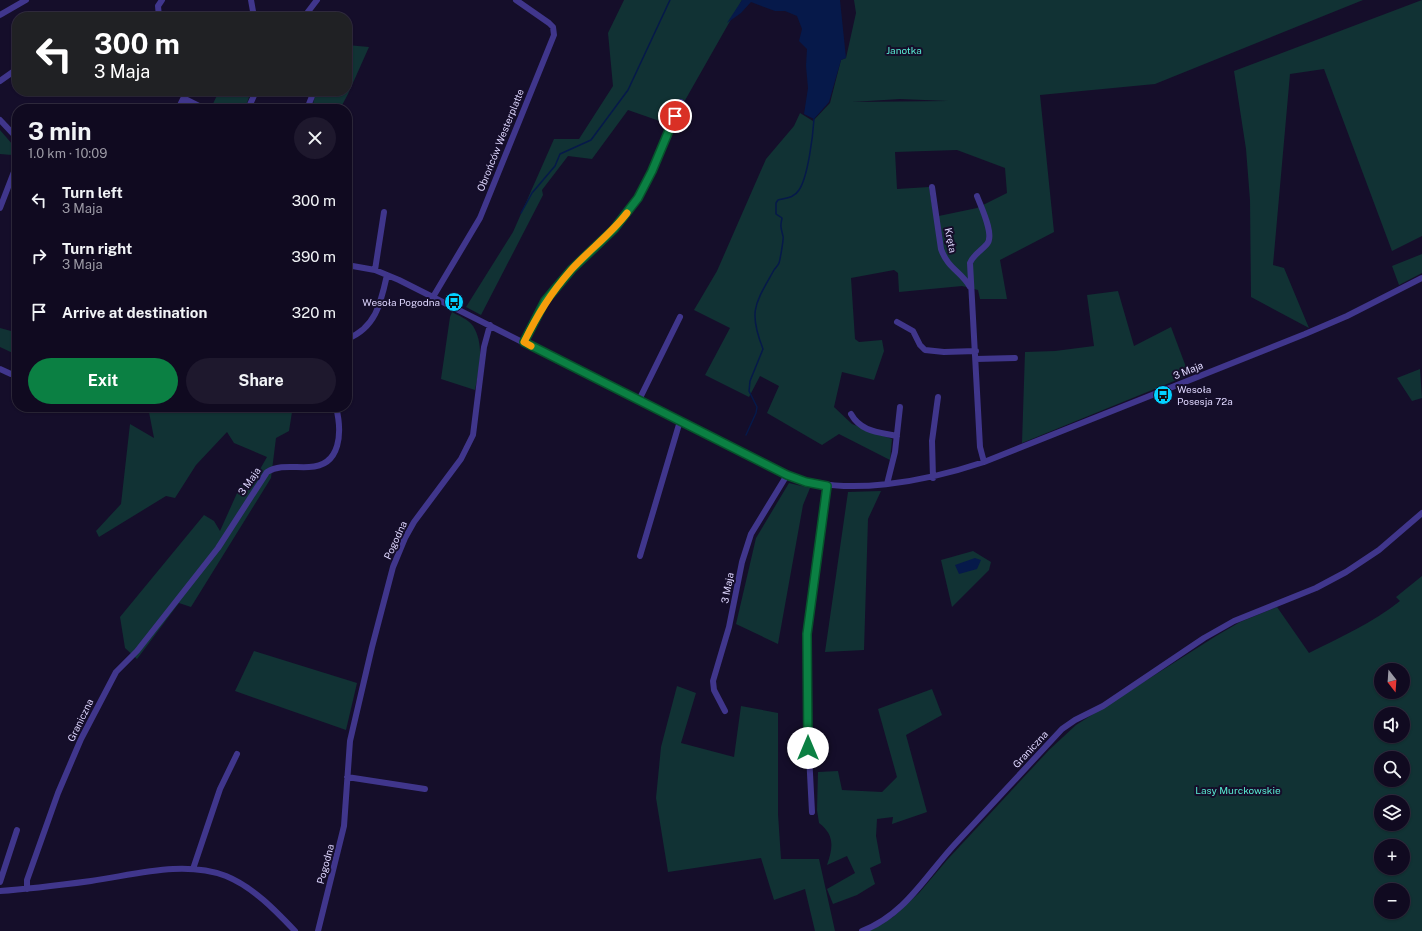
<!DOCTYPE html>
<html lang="en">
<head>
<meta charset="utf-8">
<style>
  :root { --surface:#100a20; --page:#1e182d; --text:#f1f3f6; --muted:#9c9aa5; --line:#302b3e; --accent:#0b8043 }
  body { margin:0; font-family:"Public Sans",sans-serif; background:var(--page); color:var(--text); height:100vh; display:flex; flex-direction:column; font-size:15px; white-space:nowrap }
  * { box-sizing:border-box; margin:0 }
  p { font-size:13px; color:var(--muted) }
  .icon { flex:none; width:22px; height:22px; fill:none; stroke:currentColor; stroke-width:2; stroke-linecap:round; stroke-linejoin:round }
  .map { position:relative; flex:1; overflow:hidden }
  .drawer { position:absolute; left:12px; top:104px; width:340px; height:308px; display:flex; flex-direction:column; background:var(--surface); border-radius:16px; box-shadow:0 1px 3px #0004,0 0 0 1px var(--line) }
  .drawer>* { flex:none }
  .guide { position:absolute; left:12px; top:12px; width:340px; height:84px; border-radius:16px; box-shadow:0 1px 3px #0004,0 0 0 1px var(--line); background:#202124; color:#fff; overflow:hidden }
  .needle { width:26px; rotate:163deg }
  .fabs { position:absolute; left:1374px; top:663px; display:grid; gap:8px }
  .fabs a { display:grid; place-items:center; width:36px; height:36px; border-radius:50%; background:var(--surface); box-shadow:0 1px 3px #0004,0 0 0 1px var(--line); font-size:20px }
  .pin { position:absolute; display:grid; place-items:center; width:34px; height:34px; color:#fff; margin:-17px; border:2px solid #fff; border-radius:50%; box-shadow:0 1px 4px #0007 }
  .me { position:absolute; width:44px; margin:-22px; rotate:0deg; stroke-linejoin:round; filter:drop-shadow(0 0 3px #0008) }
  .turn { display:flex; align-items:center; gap:14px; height:84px; padding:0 16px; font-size:18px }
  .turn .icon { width:52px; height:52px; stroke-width:2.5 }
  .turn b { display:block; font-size:28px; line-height:34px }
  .round { display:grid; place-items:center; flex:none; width:42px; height:42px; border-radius:21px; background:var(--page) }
  .head { display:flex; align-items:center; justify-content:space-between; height:68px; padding:0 16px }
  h1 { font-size:24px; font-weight:700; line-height:30px }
  .primary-button { display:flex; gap:8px; margin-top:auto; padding:8px 16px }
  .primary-button a { flex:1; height:46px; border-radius:24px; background:var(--accent); color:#fff; font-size:16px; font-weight:700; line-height:46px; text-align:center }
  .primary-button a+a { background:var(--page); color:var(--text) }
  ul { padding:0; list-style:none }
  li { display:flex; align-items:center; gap:12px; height:56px; padding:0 16px }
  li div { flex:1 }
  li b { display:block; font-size:15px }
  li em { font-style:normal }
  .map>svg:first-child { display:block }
</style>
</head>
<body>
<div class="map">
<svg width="1422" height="931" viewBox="0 0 1422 931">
  <rect width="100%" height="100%" fill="#150e2a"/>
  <path fill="#113234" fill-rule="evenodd" d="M624,0H742L671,125L628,110L592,159L568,156L542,190L543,195L481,315L466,307L513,232L554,139H579L613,86L608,33Z
    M854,0H1363L1155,84L1040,95L1054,232L1000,260L1007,299H980L978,290L962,286L899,292L898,273L894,270L851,278L855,339L859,342L882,340L884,351L874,380L842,372L834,407L852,424L892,439L890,460L839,434L822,445L767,413L779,386L760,376L749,397L705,375L730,328L694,310L717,271L766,159L794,126L800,113L813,121L830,103L841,60L846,58L856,13ZM900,99L948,101L852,102ZM957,150L1005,168L1007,193L977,208L934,217L929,187L897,189L895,152Z
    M1422,0V236L1392,251L1324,69L1290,74L1273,265L1284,268L1309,328L1251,297L1250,200L1246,149L1234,71Z
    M347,45L369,47L348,94L340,109H325L313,104L316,91H347Z
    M219,91H235L249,97L245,109H178L181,98L211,108Z
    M0,130L13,145L12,155L0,154Z
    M1422,254V273L1399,285L1392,266Z
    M1118,291L1134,346L1171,327L1189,375L1022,443L1025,352L1055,351L1094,346L1087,295Z
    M452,312C459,316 468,319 473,326C485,345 479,370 475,390L441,379L450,317Z
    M17,320V355L0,347V328L11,331Z
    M1420,369L1422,398L1412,401L1397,378Z
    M148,407H289L292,412L289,431L276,438L271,478L191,607L179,603L137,659L125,648L120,617L204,515L214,521L220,531L242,482L255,478L267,457L234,443L227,432L196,465L175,498L166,496L99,537L96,531L121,504L130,424L154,438Z
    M789,483L810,488L803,505L778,644L736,624L756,538Z
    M881,491L868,519L864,650L825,652L848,492Z
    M973,551L991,562L989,570L952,607L941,560Z
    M1422,576V931H866L893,917L919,893L947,860L1049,750L1076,725L1216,636L1240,622L1277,607L1309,653C1341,637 1372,623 1400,601L1396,597ZM1381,670H1403V692H1381ZM1381,714H1403V736H1381ZM1381,758H1403V780H1381ZM1381,802H1403V824H1381ZM1381,846H1403V868H1381ZM1381,890H1403V912H1381Z
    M254,651L357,683L346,730L235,691Z
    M677,686L696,693L681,743L734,757L741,706L778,713V814L781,859H819L835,931H815L805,889L774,900L761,858L668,872L656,798L661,747Z
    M932,689L942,715L906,735L927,812L892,824L893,817L877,819L876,836L881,863L870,868L875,884L857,895L833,904L827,889L855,873L847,856L827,865C833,848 835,835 819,823L817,810L818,772L838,771L842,790L882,792L897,777L878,709Z"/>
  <path fill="#06194a" d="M742,0H840L846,58L841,60L829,102L814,119L804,114L808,88L806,66L807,49L799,41L802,29L797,16L785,11H775L751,2L741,13L727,23Z
    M975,558L981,560L977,569L959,574L955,565Z"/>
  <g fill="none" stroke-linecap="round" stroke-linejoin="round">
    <path stroke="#06194a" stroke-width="1.5" d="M521,213L532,193L555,166L560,154L591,140L628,90L670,0
      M746,435L756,413L757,407L749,391L750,381L763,349C748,311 755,304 774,270C775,268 778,266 779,263C780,260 784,238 783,236C781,228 780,227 782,218L776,214V203L778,200C786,198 794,198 799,190C808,177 813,135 814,119"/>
    <path stroke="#40368c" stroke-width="6" d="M251,0L254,17
      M0,15L26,0
      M159,17L158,6L162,0
      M304,17L317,0
      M0,81L17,69
      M185,99L205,109
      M178,109L187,91
      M248,109L256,91
      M307,109L314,91
      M0,120L17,138
      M932,187L941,249C948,269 961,271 970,287
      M977,196C981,207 995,235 987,244C981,251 973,255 970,263L980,447L984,462
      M0,208L17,164
      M347,265L375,270L399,280L787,475C845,498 927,481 984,462L1305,334L1347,316L1422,278
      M375,270L384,212
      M433,297L480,218L554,35L553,27L549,23L516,0
      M897,322L913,331L920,345L925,350L944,352L976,351
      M347,339C376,328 381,302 387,275
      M524,342L545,301L571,269L614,229L639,198L652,171L681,102
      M976,359L1015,358
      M0,369L11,374
      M639,400L680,317
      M851,414C861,432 879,432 897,436
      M933,478L932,441L938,397
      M887,484L895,452L900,407
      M640,556L680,421
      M725,711L714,690L713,681L729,627L742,562L751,534L787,475
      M347,777L425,789
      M812,812L808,735L807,634L827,486
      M193,869L220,789L237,754
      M0,882L17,830
      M27,889V880L58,793L81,739L116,672L137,651L218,548L267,472C280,464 295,468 309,467C342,466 342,431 336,407
      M0,891C30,889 61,885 91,881C134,875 183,860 226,876C253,887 275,910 295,931
      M318,931L344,826L350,741L372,647L393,567L405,538L414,522L461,459L473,435L484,347L490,325
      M862,931C905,915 926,875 956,843C991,805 1027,767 1062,729L1075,720L1103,706L1204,638L1234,621L1316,588L1346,572L1379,550L1422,513"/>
  </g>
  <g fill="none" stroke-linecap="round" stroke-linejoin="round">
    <defs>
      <path id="route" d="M675,116L652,171L638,198L614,229L572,269L545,301L524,342L787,475L806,482L827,486L807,634L808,748"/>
    </defs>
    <use href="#route" stroke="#07532c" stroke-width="10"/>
    <use href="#route" stroke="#0b8043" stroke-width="7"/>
    <path stroke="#f59e0b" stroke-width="7" d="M531,346L524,342C538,314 550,294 571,270C589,250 610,235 627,213"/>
  </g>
  <defs>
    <symbol id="bus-disc" viewBox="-11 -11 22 22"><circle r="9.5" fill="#03d1ff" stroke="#150e2a"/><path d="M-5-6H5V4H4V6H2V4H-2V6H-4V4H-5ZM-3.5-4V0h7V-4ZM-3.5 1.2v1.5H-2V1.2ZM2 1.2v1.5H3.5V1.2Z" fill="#111"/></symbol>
  </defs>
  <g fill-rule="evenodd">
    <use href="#bus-disc" x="443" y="291" width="22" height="22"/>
    <use href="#bus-disc" x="1152" y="384" width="22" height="22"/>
  </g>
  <g text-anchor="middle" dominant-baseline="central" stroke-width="4" stroke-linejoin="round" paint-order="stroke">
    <g font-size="10" fill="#58e9d1" stroke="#150e2a">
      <text x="904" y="50">Janotka</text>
      <text x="1238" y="790">Lasy Murckowskie</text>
    </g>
    <g font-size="10" fill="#dfd7ff" stroke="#150e2a">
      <text transform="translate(500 140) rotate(-68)">Obrońców Westerplatte</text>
      <text transform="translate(951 240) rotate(78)">Kręta</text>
      <text transform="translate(1188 370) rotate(-22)">3 Maja</text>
      <text transform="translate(249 481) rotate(-55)">3 Maja</text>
      <text transform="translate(395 540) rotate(-65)">Pogodna</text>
      <text transform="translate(727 588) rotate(-79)">3 Maja</text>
      <text transform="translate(80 720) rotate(-64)">Graniczna</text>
      <text transform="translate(1030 749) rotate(-47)">Graniczna</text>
      <text transform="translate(325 864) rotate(-75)">Pogodna</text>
    </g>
    <g font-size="10" fill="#dfd7ff" stroke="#150e2a" text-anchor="end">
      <text x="440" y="302">Wesoła Pogodna</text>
      <text x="1177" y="389" text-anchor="start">Wesoła<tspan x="1177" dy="12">Posesja 72a</tspan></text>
    </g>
  </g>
</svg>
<div class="fabs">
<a><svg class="needle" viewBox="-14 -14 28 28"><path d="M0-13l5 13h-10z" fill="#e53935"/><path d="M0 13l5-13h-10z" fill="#9c9aa5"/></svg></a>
<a><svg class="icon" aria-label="sound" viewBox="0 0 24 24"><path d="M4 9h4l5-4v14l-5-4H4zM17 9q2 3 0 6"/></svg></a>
<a><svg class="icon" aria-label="search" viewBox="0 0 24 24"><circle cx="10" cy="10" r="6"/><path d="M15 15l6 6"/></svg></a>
<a><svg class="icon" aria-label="layers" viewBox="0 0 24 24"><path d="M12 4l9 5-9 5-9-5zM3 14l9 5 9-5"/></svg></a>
<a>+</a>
<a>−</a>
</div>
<div class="pin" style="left:675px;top:116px;background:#d93025"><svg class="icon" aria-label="arrive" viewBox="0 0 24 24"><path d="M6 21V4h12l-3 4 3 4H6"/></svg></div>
<svg class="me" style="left:808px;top:748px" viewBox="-20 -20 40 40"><circle r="19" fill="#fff"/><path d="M0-13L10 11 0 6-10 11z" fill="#0b8043"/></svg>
<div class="guide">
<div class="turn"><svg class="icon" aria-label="left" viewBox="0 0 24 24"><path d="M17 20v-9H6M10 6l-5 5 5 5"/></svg><div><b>300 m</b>3 Maja</div></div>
</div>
<section class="drawer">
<div class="head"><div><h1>3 min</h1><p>1.0 km · 10:09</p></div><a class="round"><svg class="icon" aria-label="close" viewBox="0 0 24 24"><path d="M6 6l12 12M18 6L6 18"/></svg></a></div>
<ul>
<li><svg class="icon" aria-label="left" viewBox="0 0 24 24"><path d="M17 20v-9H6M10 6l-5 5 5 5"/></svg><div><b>Turn left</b><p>3 Maja</p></div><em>300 m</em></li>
<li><svg class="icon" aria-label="right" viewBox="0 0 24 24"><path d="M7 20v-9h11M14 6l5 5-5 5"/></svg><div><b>Turn right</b><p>3 Maja</p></div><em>390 m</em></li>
<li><svg class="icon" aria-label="arrive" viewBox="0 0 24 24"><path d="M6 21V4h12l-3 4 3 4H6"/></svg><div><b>Arrive at destination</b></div><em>320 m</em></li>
</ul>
<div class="primary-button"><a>Exit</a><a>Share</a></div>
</section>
</div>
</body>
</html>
